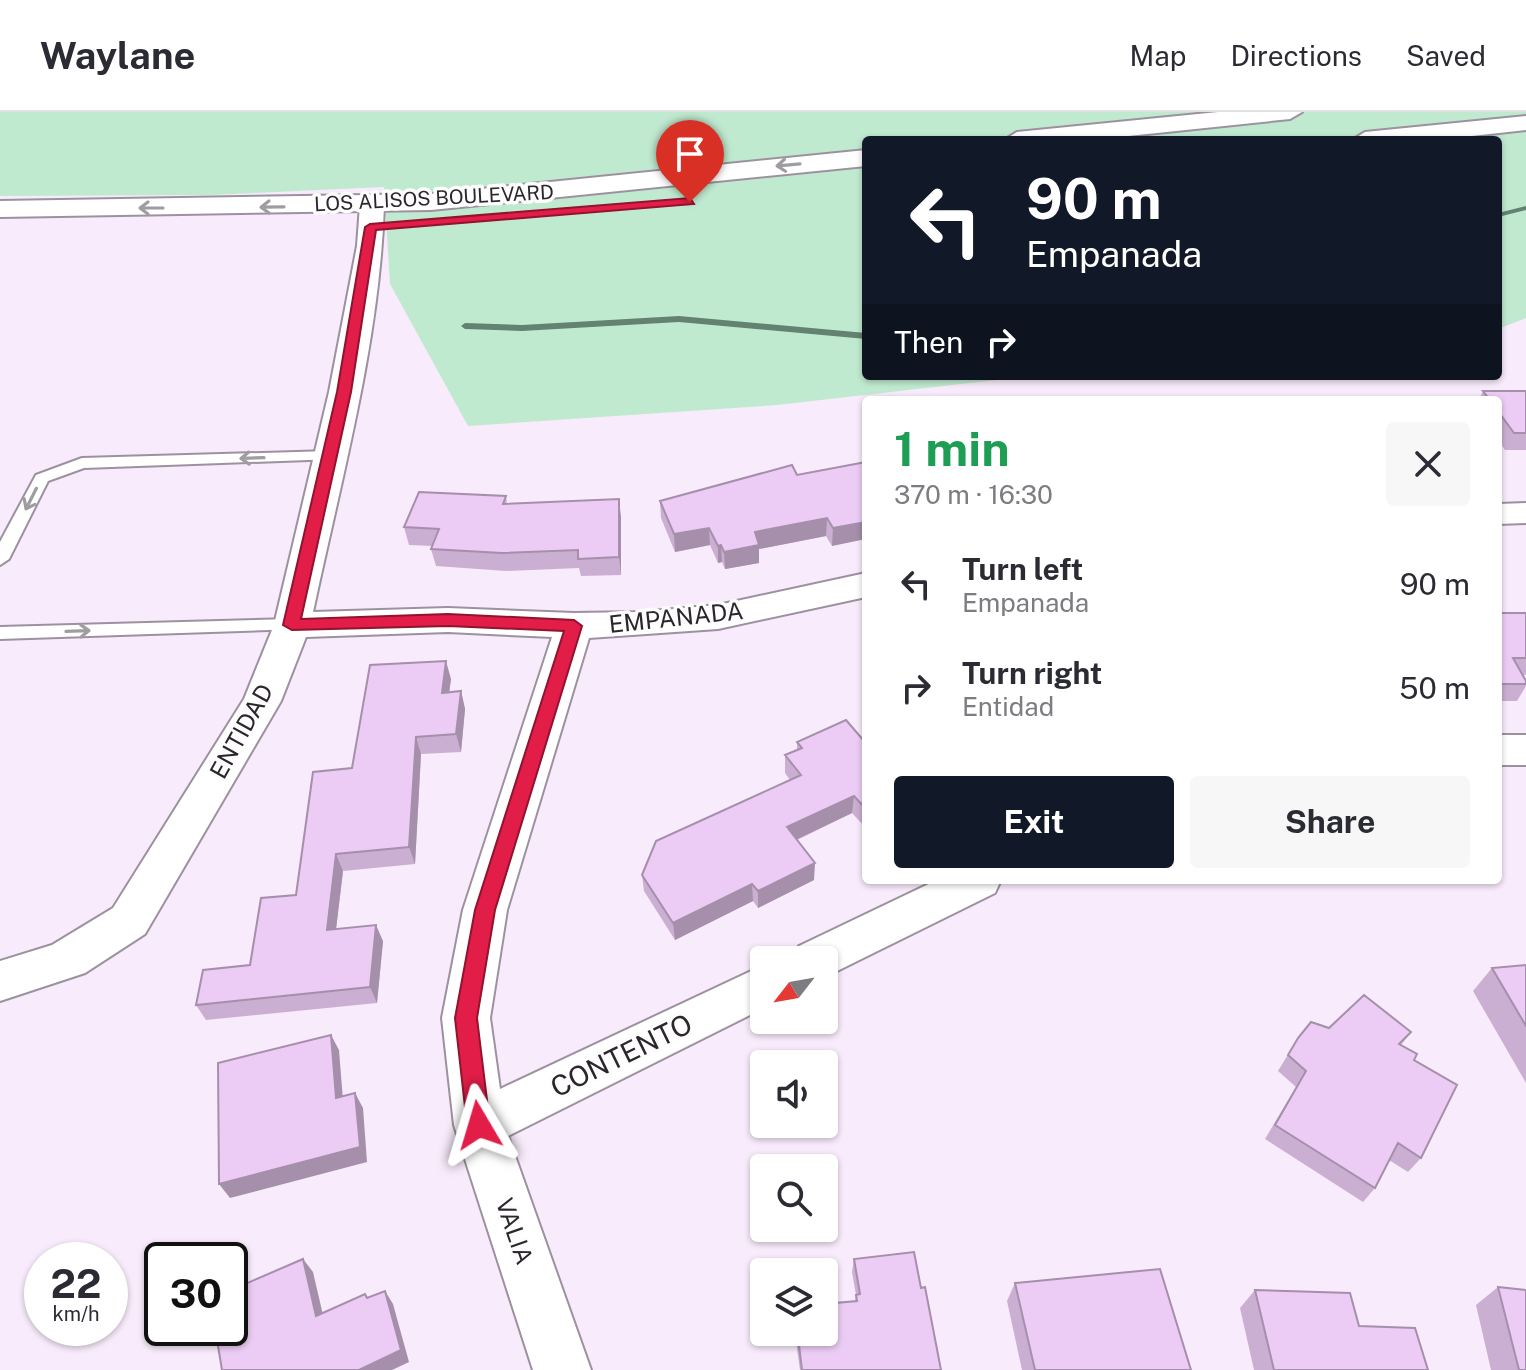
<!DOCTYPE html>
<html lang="en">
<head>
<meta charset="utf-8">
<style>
  :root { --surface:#fff; --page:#f7f7f7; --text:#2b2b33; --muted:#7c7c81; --line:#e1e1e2; --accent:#111827 }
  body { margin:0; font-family:"Public Sans",sans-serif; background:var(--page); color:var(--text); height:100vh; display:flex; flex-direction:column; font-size:30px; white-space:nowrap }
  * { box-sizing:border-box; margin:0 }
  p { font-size:26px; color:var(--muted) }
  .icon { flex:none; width:44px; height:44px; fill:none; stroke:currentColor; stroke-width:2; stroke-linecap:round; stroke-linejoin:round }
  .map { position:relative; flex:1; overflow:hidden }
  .drawer { position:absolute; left:862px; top:284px; width:640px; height:488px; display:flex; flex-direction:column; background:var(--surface); border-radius:8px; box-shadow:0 2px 6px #0004 }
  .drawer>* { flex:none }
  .hud { position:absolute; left:862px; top:24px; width:640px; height:244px; border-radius:8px; box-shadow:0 2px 6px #0004; background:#111827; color:#fff; overflow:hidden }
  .needle { width:52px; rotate:239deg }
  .controls { position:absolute; left:750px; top:834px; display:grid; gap:16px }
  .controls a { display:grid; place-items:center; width:88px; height:88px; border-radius:8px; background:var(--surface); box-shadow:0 2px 6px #0004; font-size:40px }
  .speed { position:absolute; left:24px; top:1130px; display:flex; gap:16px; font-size:40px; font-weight:700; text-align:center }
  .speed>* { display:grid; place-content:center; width:104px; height:104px; border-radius:50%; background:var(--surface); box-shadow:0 2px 6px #0004; line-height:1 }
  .speed small { font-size:20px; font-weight:400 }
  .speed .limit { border:4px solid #111; border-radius:12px; background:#fff; color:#111 }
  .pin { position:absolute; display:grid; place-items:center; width:68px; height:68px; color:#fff; margin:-82px -34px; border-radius:50% 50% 50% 0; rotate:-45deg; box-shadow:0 0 8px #0007 }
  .pin .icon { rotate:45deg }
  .me { position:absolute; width:88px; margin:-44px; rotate:353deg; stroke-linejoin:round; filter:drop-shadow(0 0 6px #0008) }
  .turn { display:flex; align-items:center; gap:28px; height:168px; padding:0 32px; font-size:36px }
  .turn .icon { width:104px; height:104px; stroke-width:2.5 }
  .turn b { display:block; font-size:56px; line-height:68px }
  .then { display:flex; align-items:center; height:76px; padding:0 32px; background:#0003; gap:16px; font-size:30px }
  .round { display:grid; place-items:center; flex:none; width:84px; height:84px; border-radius:8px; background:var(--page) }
  .summary { display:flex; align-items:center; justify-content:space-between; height:136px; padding:0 32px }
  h1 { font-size:48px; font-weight:700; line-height:60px; color:#1e9e55 }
  .primary-button { display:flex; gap:16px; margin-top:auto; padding:16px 32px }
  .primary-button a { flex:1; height:92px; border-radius:8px; background:var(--accent); color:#fff; font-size:32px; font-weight:700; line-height:92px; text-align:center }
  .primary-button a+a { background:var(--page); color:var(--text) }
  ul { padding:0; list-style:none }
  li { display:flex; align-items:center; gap:24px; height:104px; padding:0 32px }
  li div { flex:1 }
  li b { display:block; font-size:30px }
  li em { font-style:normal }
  header { display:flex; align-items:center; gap:48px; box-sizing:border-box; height:112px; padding:0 40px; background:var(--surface); border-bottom:2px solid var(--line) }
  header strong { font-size:38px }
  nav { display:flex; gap:44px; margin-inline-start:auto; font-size:28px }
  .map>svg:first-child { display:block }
</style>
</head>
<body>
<header>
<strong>Waylane</strong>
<nav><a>Map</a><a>Directions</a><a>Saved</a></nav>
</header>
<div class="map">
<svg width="1526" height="1258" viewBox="0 0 1526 1258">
  <rect width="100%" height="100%" fill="#f8ebfb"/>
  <path fill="#c0ead0" d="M0,0H1526V206L1498,217V28H866V264H1032L777,293L468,314L390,172L384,75L211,83L0,84Z"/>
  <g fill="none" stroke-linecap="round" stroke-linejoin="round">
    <path fill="#648271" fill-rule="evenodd" d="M1526,94V98L1498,105V101Z
      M679,204L866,221V227L679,210L522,219L465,217L461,214L465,211L522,213Z"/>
    <defs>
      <path id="lane" d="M330,339L336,341V347L84,356L48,369L9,447L0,453V430L36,363L82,346Z
        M292,507L301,513L298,517L0,527V515Z"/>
      <path id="street" d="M372,86L384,93C380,229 341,367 313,500L448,496L574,501L641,500L718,493L866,461V485L718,517L589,526L507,798L490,906L500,977L764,853V896L508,1024L591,1258H533L454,1013L442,906L463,798L552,525L448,520L306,525L281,589L145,822L85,861L0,889V849L52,833L113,796L244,587L274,513L329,280L357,134L360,93Z
        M1526,391V411L1498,412V392Z
        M1498,623H1526V653H1498Z
        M937,768H1001L995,781L831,862L824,865V848H792L799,834Z"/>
      <path id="secondary" d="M1218,0H1302L1290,7L1090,28H1004L1017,20Z
        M1526,4V18L1436,28H1352L1365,20Z
        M866,38V54L431,98L0,105V89L431,82Z"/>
    </defs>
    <use href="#lane" stroke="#9d91a0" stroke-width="4"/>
    <use href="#street" stroke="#9d91a0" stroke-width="4"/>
    <use href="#secondary" stroke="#9d91a0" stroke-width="4"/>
    <use href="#lane" fill="#fff" fill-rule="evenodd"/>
    <use href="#street" fill="#fff" fill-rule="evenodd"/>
    <use href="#secondary" fill="#fff" fill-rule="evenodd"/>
  </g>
  <path fill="#cbafd2" d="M1483,279H1526V338H1505L1498,328V288H1479Z
    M866,350L832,434L826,424L759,437V451L725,457L722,450L718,451L710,433L675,440L661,406L660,389Z
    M506,384L507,392L621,405V463L581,464L579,456L506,459L436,454L431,437L432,434L409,433L404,415Z
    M1498,501H1526V563H1523L1526,569V574L1517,589H1498Z
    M451,567L449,580L461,579L465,597L461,640L421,642L415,752L343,759L336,817L383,829L377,891L206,908L196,893L250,853L296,783Z
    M866,628V716L852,701L797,728L814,768L758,796L753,789L675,828L644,779L642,763L790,668L785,661V643L797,638V630Z
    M1526,853V971L1473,879L1492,856Z
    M1329,916L1411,920L1401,933L1414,948L1421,1046L1408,1060L1389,1048L1375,1076L1363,1090L1265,1027L1296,975L1278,959L1298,926Z
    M854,1147L921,1176L941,1258H800L797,1237L798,1225L816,1223L815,1220H824L855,1189L856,1183L852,1160Z
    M1015,1171L1191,1258H1022L1007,1189Z
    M1498,1175L1526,1258H1491L1476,1193Z
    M1255,1178L1359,1214L1428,1258H1254L1240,1196Z"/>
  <path fill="#a58fab" d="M619,387L621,405V463L619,445Z
    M827,406L826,424L759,437V451L725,457L724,440L755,420Z
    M866,410V427L832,434L833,416Z
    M709,416L710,433L675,440L674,422Z
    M721,433L722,450L718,451V434Z
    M446,549L451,567L447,598L442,581Z
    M461,579L465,597L461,640L456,622Z
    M416,625L421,642L415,752L409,735Z
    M854,684L852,701L787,732V715Z
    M336,742L343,759L334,834L327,818Z
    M815,751L814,768L758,796V779Z
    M752,772L753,789L675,828L673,811Z
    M376,813L383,829L377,891L370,875Z
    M331,923L339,938L344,1001L336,986Z
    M355,981L363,996L367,1050L230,1086L219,1072Z
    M303,1147L313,1160L326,1216L316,1204Z
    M385,1179L393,1192L409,1250L392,1258H359Z"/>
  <path fill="#ecccf4" stroke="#a58fab" stroke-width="2" d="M1483,279H1526V321H1514L1498,299V288H1490Z
    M866,350V410L833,416L827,406L755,420L759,433L724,440L721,433L718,434L709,416L674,422L660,389L792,353L797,363Z
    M419,380L506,384L503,392L619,387V445L578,447V438L502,441L431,437L439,417L404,415Z
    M1498,501H1526V546H1513L1526,569V572H1498Z
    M446,549L442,581L461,579L456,622L416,625L409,735L336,742L327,818L376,813L370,875L196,893L203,858L250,853L261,786L296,783L313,660L352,656L370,553Z
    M846,608L864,629L866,628V697L854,684L787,715L815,751L758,779L752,772L673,811L642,763L656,729L801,663L785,643L802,636L797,630Z
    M1526,853V914L1492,856Z
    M1364,883L1411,920L1399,932L1417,942L1414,948L1457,973L1421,1046L1398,1031L1375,1076L1275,1013L1306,959L1288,943L1298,926L1311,910L1329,916Z
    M331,923L336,986L355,981L360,1035L219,1072L218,951Z
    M914,1140L921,1176L925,1175L941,1258H802L798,1225L819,1223L818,1220H824V1192L857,1189L856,1183L860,1182L854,1147Z
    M303,1147L316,1204L365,1182L367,1186L385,1179L401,1238L359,1258H222L215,1216H230V1199L242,1194L238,1175Z
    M1160,1157L1191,1258H1035L1015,1171Z
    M1498,1175L1526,1178V1258H1519Z
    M1255,1178L1350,1181L1359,1214L1415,1216L1428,1258H1274Z"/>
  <defs><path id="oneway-shaft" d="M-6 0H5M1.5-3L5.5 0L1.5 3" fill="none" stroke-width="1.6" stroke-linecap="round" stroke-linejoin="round" transform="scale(2)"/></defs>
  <g stroke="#a09da0">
    <use href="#oneway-shaft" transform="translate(788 53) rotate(175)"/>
    <use href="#oneway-shaft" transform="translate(272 95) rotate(179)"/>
    <use href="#oneway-shaft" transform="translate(151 96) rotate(180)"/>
    <use href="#oneway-shaft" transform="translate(252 346) rotate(178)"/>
    <use href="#oneway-shaft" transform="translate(31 387) rotate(117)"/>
    <use href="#oneway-shaft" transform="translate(78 519) rotate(-2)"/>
  </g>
  <path fill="#e11d48" stroke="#92132f" stroke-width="2" d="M690,86L694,92L376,118L351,280L301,507L448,502L574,508L582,514L495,798L477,906L490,1013L487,1020L479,1024L471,1020L467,1013L455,906L475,798L564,519L448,514L292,518L283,513L337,280L365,115L370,112Z"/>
  <g text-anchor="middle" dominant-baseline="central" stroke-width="7" stroke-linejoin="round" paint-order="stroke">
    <g font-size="20" fill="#2b262c" stroke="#fdfdfd">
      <text transform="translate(434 86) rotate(-3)">LOS ALISOS BOULEVARD</text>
    </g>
    <g font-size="24" fill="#2b262c" stroke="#fdfdfd">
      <text transform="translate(676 505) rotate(-6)">EMPANADA</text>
      <text transform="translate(241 619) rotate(-61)">ENTIDAD</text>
      <text transform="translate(515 1119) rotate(71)">VALIA</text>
    </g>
    <g font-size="28" fill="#2b262c" stroke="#fdfdfd">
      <text transform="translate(621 943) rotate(-26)">CONTENTO</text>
    </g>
  </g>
</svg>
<div class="controls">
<a><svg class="needle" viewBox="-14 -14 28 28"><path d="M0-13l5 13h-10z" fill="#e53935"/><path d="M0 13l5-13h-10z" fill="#7c7c81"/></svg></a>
<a><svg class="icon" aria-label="sound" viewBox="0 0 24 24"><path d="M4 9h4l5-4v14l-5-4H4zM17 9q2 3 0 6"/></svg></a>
<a><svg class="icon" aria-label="search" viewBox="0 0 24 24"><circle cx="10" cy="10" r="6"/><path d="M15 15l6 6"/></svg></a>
<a><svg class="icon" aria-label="layers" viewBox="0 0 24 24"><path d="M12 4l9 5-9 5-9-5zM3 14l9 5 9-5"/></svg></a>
</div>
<div class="speed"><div>22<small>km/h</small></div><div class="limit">30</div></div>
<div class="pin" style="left:690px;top:90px;background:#d93025"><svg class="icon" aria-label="arrive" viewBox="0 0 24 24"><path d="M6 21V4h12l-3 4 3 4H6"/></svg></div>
<svg class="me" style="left:479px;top:1013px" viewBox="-20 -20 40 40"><path d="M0-17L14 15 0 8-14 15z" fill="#e11d48" stroke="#fff" stroke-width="4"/></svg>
<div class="hud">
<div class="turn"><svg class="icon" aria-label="left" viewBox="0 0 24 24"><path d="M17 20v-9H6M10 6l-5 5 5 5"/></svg><div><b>90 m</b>Empanada</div></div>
<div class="then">Then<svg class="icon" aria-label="right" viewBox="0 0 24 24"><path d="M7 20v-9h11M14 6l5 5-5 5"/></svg></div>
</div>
<section class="drawer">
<div class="summary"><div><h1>1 min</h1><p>370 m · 16:30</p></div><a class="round"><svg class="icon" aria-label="close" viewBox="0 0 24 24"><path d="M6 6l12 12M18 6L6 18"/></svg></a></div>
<ul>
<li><svg class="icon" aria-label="left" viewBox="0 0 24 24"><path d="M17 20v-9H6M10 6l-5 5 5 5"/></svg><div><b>Turn left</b><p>Empanada</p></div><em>90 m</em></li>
<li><svg class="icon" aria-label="right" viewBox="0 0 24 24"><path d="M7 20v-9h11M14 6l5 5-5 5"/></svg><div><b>Turn right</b><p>Entidad</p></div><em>50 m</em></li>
</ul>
<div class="primary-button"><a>Exit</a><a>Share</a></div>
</section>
</div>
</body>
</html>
